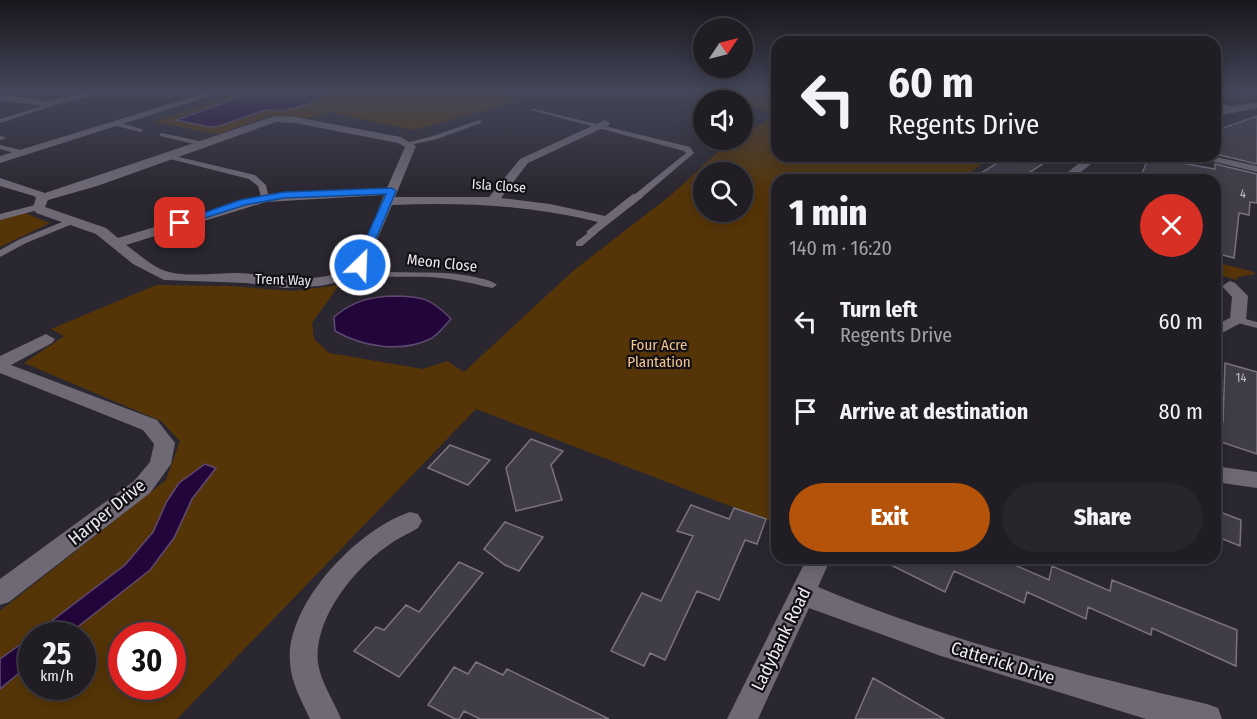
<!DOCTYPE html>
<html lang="en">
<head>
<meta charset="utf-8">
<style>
  :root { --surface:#201d25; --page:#28262d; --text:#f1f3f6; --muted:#a2a2a7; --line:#3d3b42; --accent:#b45309 }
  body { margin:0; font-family:"Fira Sans Condensed",sans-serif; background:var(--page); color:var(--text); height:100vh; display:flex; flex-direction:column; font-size:22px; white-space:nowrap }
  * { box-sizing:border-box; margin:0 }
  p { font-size:20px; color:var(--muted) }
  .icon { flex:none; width:33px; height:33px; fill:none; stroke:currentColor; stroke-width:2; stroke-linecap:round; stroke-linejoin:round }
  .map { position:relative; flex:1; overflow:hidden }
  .details { position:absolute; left:771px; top:174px; width:450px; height:390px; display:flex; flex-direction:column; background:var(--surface); border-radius:18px; box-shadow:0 3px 15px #0003,0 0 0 2px var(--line) }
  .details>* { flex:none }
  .hud { position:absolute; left:771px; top:36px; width:450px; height:126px; border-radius:18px; box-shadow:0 3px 15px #0003,0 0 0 2px var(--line); background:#201d25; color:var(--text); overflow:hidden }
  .needle { width:39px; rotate:55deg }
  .tools { position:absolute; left:693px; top:18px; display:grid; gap:12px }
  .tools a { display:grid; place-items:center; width:60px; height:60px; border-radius:50%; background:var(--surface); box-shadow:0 3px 15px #0003,0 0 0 2px var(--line); font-size:30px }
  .speed { position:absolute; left:18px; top:622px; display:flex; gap:12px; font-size:30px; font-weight:700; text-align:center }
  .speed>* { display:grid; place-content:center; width:78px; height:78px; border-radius:50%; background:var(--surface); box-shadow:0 3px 15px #0003,0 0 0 2px var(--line); line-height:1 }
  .speed small { font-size:15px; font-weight:400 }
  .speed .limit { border:9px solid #d22; background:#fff; color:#111 }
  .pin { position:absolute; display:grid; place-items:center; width:51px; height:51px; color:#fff; margin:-26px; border-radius:12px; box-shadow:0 3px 9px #0006 }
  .me { position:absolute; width:66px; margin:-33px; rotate:24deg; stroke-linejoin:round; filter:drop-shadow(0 0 4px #0008) }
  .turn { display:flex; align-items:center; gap:21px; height:126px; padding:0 18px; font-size:27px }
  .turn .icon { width:78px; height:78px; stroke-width:2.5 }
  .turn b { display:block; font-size:42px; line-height:51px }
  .round { display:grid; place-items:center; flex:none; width:63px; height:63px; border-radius:32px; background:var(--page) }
  .summary { display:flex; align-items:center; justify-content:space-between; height:102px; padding:0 18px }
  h1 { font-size:36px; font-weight:800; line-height:45px }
  .primary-button { display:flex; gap:12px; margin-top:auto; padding:12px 18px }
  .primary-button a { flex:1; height:69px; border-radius:36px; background:var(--accent); color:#fff; font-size:24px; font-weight:800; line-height:69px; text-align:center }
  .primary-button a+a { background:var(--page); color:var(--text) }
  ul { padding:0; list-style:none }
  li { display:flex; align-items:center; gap:18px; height:90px; padding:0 18px }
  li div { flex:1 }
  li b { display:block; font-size:22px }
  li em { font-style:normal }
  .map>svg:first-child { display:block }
</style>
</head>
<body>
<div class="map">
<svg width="1257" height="719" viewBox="0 0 1257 719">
  <rect width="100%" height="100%" fill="#2b2731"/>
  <path fill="#553508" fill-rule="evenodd" d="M246,91H257L178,117L209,127L219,126L266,110L283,111L311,103L328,91H493L518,101L414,130L328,112L310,118L271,116L218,134L154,122Z
    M713,91H777V156H992L961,180H777V524L476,409L177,719H0V611L166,480L180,441L161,421L24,363L64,336L51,329L156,285L229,286L293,291L339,285L312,323L314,339L329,353L423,369L447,361L464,372L573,271L671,195L720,150L736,140H742L743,135L775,115ZM704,172H742V212H704ZM32,636H82V687H32ZM122,636H172V687H122Z
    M22,212L50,223L0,247V220Z
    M1215,262L1251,271L1256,274L1237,277V280L1215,274Z"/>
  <path fill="#22053a" stroke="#5f4a71" stroke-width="1.5" d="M257,91H328L311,103L283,111L266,110L219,126L209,127L176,120Z
    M393,296C421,296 431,298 451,319C445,325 438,335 430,339C401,353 363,347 335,331L334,317C353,301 369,297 393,296Z
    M205,464L216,468L192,499L174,538L150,570L66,636H32L125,565L153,532L167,501L179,483Z
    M31,637V663L0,689V659Z"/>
  <path fill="#413d48" stroke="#797480" stroke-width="1.5" d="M1257,116V164L1215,154V131Z
    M1008,156H1055L1018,180H970Z
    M1149,157L1215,169V164L1257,174V203L1250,202L1249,215L1239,213L1234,258L1215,253V180H1139Z
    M1225,363L1257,372V454L1215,440V419L1223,422Z
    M531,439L563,451L551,465L562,500L516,511L506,468Z
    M450,445L490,460L468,485L428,468Z
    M691,505L729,519L734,508L766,519L757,544L745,540L719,600L697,591L665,660L650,653L644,666L611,651L642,593L661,601L693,536L677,531Z
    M1215,510L1241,520L1240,546L1215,536Z
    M505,522L543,537L519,571L505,565L484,549Z
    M877,558H999L1049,580L1052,566L1110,591L1112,580L1237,630L1236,666L1152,628L1151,635L1088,607L1086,619L1027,592L1024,603L954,571L945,592Z
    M459,562L483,573L399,677L354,651L376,627L384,630L406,605L419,612Z
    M476,662L503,675L507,669L609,719H480L464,711L459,719H455L428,705L454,667L468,674Z
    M873,678L944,719H855Z"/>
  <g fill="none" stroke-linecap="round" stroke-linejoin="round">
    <path fill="#6e6975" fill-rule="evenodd" d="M56,102L61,103L0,123V119Z
      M531,108L690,147L694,153L640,199H634V195L686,153L684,151L531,110Z
      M479,120L481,121V123L437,139L410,145L406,143L433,136Z
      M115,122L142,129L143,130L140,132L113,125V123Z
      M162,133L203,142L207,144L203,146L160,136V134Z
      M0,136L5,137L6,138L0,140Z
      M0,145L25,151L26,153L22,155L0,149Z
      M166,154L255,175L266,185L269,198L262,200L258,186L249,179L166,158Z
      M39,204L43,207L42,209L0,220V214Z
      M72,218L75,219V223L26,243L0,257V250L20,239Z
      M593,229L598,232L596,234L582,246H576V242Z
      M353,267C393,277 435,268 475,277C483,279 491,280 497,285L492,288C471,283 450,278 428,277C401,276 375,279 349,272V268Z
      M1238,317L1257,322V328L1234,322L1232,320Z"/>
    <path fill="#6e6975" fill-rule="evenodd" d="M92,91H109L48,107L0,100V94L48,101Z
      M212,91H226L0,163V156Z
      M1215,101L1237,108L1239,110L1234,113L1215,107Z
      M275,116L295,117L401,137L416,146L395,197H489L520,159L605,120L610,123L609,125L528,163L501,198L550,204L605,216L633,194H641L643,197L593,236L586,232L598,222C529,205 462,202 392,205L365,268L343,281L320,286L285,288L246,283L164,280L133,264L96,234L36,213L33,207L36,198L34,196L0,186V178L45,193ZM276,122L295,123L398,143L405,147L387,188L265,194L118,238L106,228L45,207L48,200L97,186ZM384,195C377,211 364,251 354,262C331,289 268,274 238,273C216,273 189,277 169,272C153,268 139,254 126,245L266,202Z
      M1190,156H1212L1257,166V172Z
      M1230,281L1235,283L1248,296L1246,320L1215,337V325L1230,318L1232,297L1222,286Z
      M46,334L55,339L52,343L11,365L157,420L175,443L171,464L150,493L9,602L0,605V579L134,481L150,462L154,444L143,430L0,373V356Z
      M1215,466L1257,472V488L1215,482Z
      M410,512L418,514L422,521L418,528C408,534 396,539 386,547C353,570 313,620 318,663C321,683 334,701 341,719H310C302,702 291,682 290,663C285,604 358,529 410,512Z"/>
    <path fill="#6e6975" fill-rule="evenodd" d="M1257,102V108L1215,116V110Z
      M1088,156H1101L1071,180H1058Z
      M807,558H831L818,587C939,638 1079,674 1207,704L1218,708L1222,719H1146L941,656L809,608L758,719H727Z"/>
  </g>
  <linearGradient id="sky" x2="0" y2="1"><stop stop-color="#18151b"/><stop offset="0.47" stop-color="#44475a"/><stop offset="1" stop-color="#44475a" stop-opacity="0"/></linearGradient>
  <rect width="1257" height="192" fill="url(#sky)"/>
  <path fill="#1a73e8" stroke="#114b97" stroke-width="1.5" d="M392,188L396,191L365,265L360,268L354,265L386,194L284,198L245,205L180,226L175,223L240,200L284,192Z"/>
  <g text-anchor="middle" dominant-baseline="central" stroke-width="4.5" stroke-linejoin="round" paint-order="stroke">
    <g font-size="12" fill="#c2bfc7">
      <text x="1243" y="194">4</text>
      <text x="1241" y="378">14</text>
    </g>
    <g font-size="14" fill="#edeaf1" stroke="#131116">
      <text transform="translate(499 186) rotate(4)">Isla Close</text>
      <text transform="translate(283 280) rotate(2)">Trent Way</text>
    </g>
    <g font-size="15" fill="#edeaf1" stroke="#131116">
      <text transform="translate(442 263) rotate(6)">Meon Close</text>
    </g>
    <g font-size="15" fill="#f3c48d" stroke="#131116">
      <text x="659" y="345">Four Acre<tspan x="659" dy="17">Plantation</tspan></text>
    </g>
    <g font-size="18" fill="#edeaf1" stroke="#131116">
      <text transform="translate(107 512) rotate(-39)">Harper Drive</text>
      <text transform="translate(781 639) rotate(-64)">Ladybank Road</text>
      <text transform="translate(1003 663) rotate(17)">Catterick Drive</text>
    </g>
  </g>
</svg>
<div class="tools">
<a><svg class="needle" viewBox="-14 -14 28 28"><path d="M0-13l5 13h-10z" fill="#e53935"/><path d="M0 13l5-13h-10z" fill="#a2a2a7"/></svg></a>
<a><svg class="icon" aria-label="sound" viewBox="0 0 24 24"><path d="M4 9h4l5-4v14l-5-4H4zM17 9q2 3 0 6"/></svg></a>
<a><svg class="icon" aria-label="search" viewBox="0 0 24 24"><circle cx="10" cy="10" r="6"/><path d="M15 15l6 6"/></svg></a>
</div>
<div class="speed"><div>25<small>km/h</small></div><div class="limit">30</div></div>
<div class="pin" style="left:180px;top:223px;background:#d93025"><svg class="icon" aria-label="arrive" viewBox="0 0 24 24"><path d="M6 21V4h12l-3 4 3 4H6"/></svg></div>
<svg class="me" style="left:360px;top:265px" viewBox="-20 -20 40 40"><circle r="17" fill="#1a73e8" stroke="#fff" stroke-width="3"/><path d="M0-11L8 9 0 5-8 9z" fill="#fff"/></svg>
<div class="hud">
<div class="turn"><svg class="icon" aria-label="left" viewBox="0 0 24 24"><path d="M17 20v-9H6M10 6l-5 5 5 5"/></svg><div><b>60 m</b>Regents Drive</div></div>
</div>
<section class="details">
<div class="summary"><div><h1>1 min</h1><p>140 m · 16:20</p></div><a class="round" style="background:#d93025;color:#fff"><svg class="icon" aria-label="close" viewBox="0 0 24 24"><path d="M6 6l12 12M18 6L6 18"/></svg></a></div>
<ul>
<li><svg class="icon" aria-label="left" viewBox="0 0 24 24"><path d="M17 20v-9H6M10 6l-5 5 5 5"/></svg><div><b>Turn left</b><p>Regents Drive</p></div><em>60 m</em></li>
<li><svg class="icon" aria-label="arrive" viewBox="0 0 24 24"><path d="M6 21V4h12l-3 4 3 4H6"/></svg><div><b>Arrive at destination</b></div><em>80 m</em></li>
</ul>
<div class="primary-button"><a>Exit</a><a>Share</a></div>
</section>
</div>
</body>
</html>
